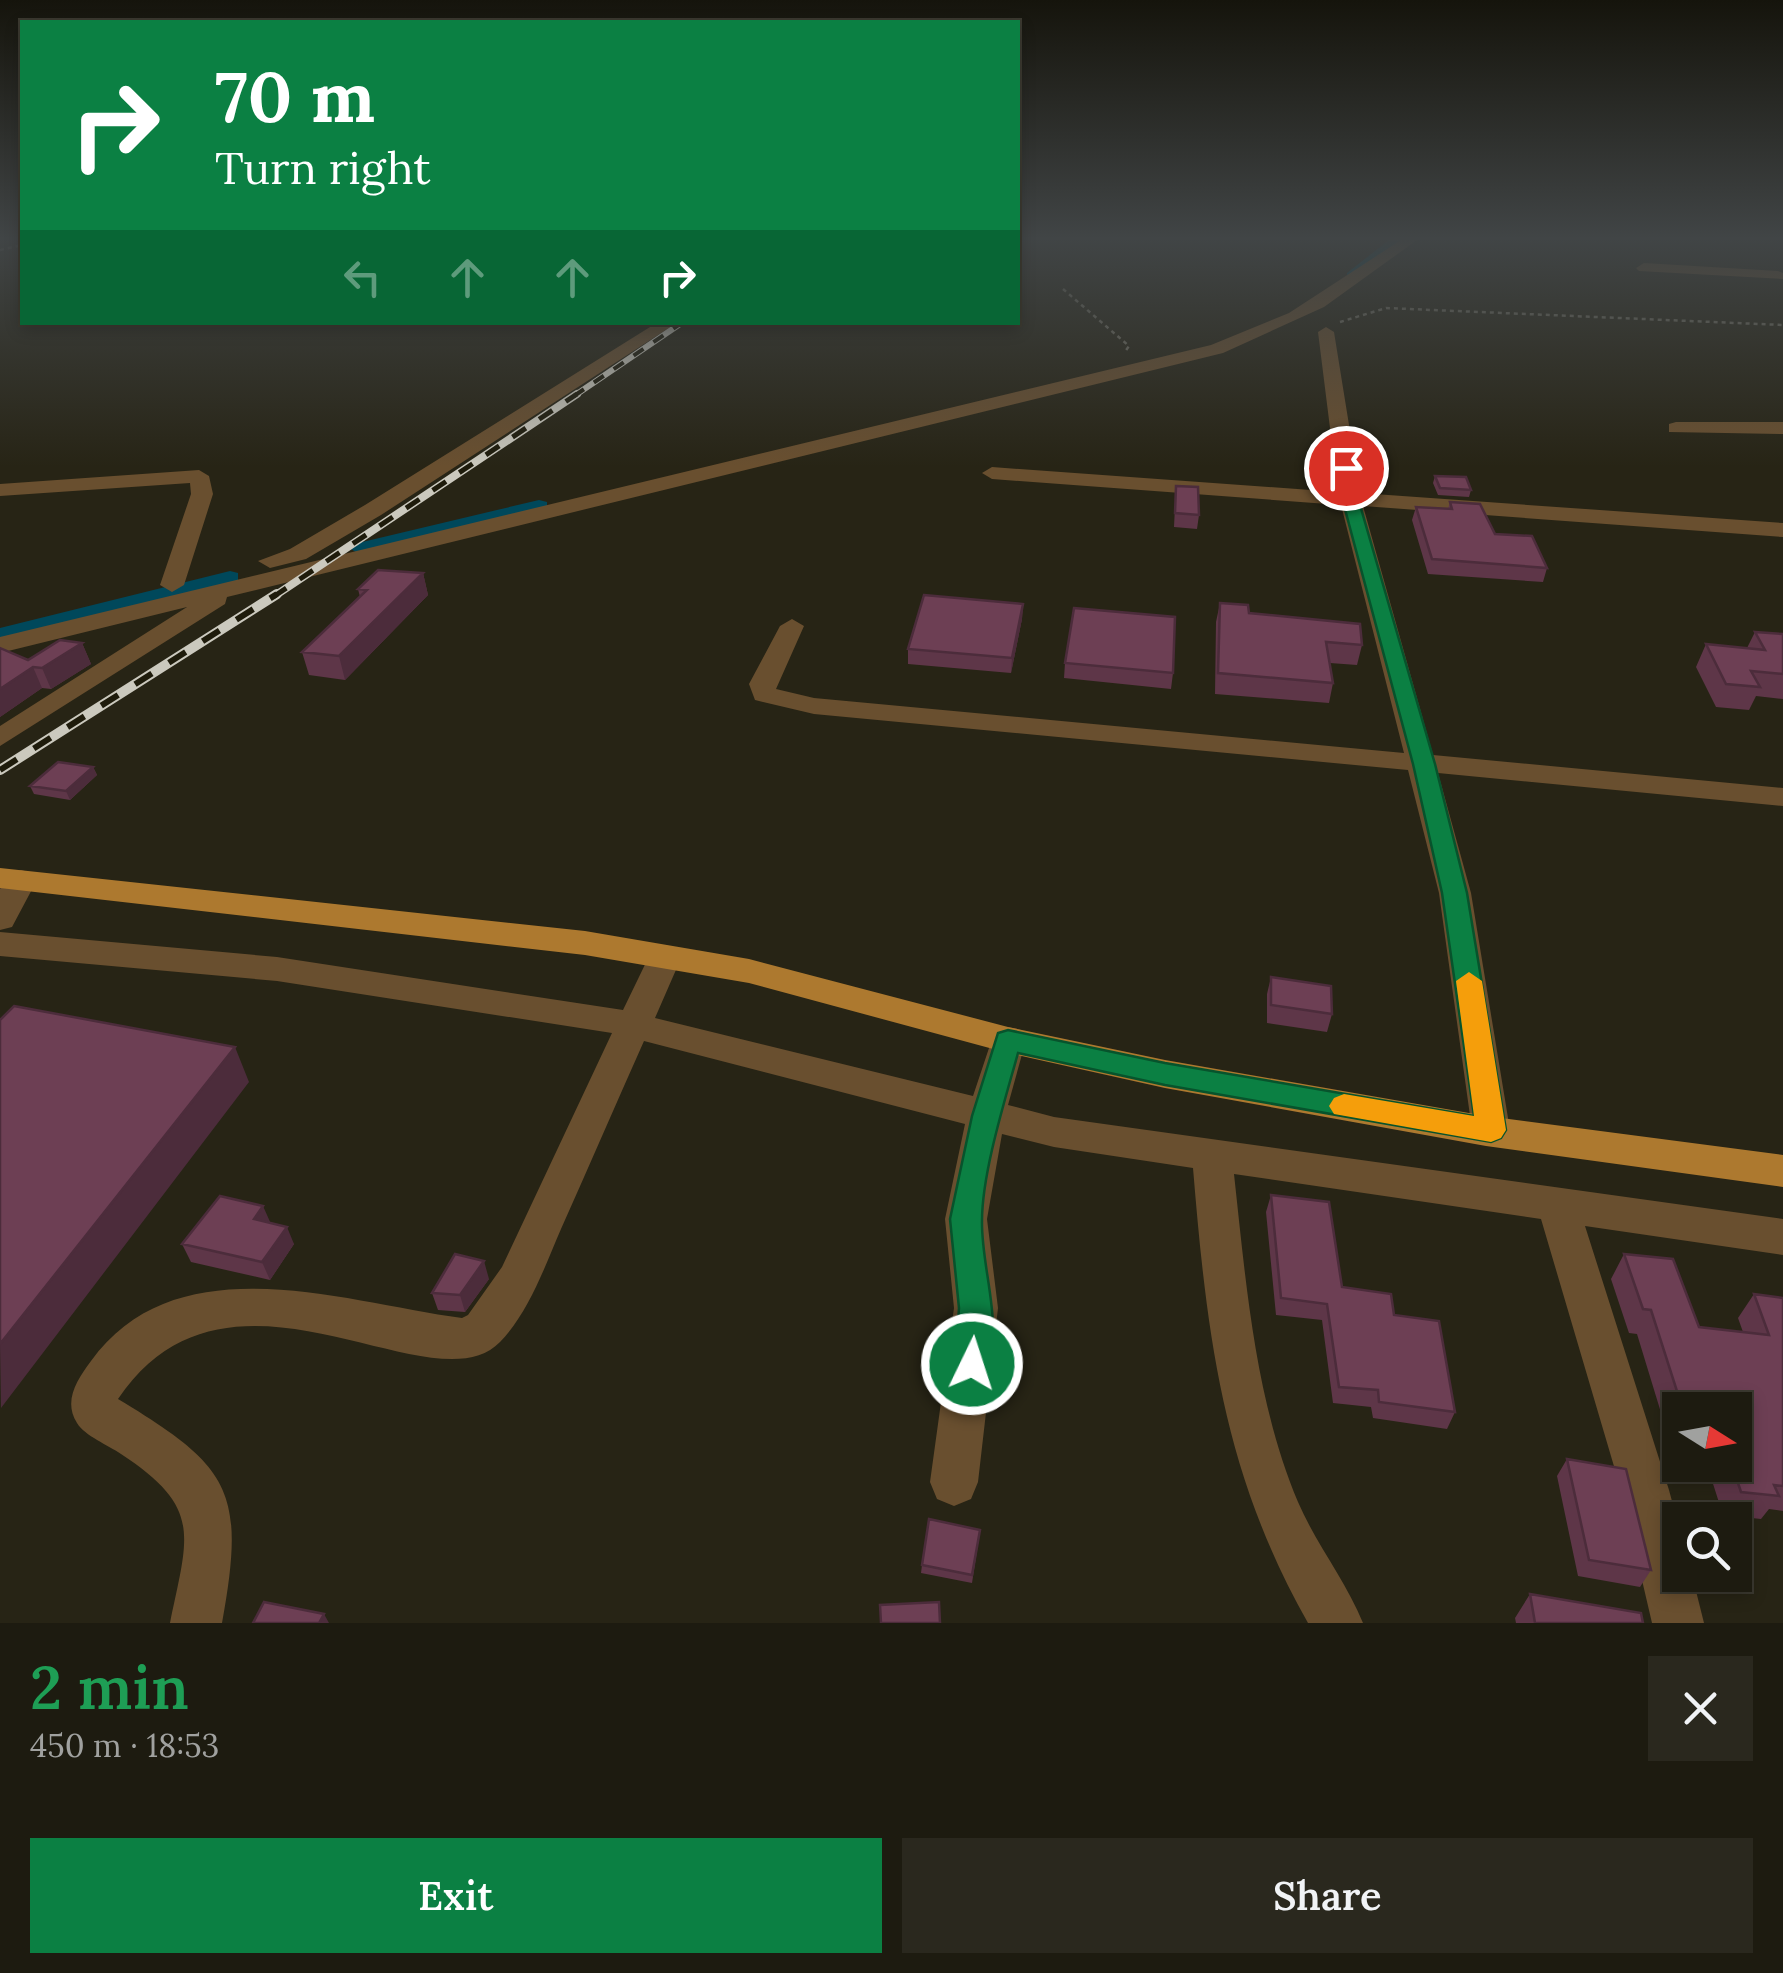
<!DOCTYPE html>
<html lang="en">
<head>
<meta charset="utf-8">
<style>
  :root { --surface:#1d1b10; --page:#2a281e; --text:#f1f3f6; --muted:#a0a19f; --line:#3b3930; --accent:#0b8043 }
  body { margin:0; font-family:Lora,serif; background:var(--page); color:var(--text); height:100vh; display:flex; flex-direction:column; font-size:38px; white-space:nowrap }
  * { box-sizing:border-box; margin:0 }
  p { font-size:32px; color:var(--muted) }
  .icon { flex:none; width:55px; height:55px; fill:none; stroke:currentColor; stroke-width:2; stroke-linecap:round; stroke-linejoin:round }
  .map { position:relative; height:1623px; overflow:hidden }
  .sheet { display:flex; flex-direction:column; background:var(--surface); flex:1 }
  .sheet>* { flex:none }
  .guide { position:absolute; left:20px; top:20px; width:1000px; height:305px; border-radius:0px; box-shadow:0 5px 15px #0003,0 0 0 2px var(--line); background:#0b8043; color:#fff; overflow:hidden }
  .needle { width:65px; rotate:101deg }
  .tools { position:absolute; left:1662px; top:1392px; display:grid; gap:20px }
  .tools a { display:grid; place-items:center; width:90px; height:90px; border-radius:0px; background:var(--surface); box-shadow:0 5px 15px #0003,0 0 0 2px var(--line); font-size:50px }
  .pin { position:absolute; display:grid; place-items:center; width:85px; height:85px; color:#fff; margin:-42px; border:5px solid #fff; border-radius:50%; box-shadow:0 2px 10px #0007 }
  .me { position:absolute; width:110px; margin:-55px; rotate:4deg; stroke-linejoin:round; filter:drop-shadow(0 0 8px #0008) }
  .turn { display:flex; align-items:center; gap:35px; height:210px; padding:0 30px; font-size:45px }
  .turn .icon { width:130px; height:130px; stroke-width:2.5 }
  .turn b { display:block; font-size:70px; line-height:85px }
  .lanes { display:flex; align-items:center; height:95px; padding:0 30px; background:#0003; justify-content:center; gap:50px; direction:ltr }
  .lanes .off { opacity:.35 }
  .round { display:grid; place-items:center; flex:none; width:105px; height:105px; border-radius:0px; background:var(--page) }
  .overview { display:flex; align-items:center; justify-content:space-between; height:170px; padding:0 30px }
  h1 { font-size:60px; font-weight:600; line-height:75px; color:#1e9e55 }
  .cta { display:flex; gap:20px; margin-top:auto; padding:20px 30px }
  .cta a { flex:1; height:115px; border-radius:0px; background:var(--accent); color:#fff; font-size:40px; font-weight:600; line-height:115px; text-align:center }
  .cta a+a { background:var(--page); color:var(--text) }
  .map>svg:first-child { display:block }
</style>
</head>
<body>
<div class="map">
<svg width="1783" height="1623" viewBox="0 0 1783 1623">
  <rect width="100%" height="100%" fill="#272415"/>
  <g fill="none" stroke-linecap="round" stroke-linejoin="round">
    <path fill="#00485b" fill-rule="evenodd" d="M1389,240H1405L1357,279H1347V273Z
      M539,500L547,502V512L362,556L351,549L354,544Z
      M230,571L238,573V583L0,644V628Z"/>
    <path stroke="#737063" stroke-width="2.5" stroke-dasharray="4 4" stroke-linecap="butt" d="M0,250L22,245
      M1063,289L1129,346L1124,353
      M1340,322L1386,308L1783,325"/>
    <path fill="#694f2f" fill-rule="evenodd" d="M1401,240H1417L1324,307L1223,353L227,597L225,604L0,746V726L187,607L0,653V637L1211,345L1289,313Z
      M1644,263L1778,271L1783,273V279L1639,271L1636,268Z
      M658,322H678L381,515L306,559L270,568L258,561L290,549L365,505Z
      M1326,327L1334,332L1360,493L1783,523V537L1363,506L1433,755L1783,788V806L1438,773L1471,893L1510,1130L1505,1141L1491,1145L1477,1141L1472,1130L1439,893L1408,770L814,714L755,700L749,684L780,626L792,619L804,626L776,689L814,698L1404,753L1341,505L992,479L982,473L992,467L1338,492L1318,332Z
      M1676,422H1783V434L1669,432V424Z
      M199,470L209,476L213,494L184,585L172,592L160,585L191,494L190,483L0,496V484Z
      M21,870L32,873L37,880L12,927L0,930V889L10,873Z
      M0,932L277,957L623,1010L653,948H677L682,956L655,1018L973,1096L995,1030L1008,1027L1021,1030L1026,1040L1008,1105L1054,1117L1783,1219V1255L1585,1226L1669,1490L1680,1531V1575H1692L1704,1623H1652L1621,1490L1541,1219L1234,1174C1246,1283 1255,1400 1298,1502C1316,1544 1346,1581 1363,1623H1308C1223,1473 1207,1337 1193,1168L1054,1147L1002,1134L987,1219L998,1308L978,1482L971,1499L954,1506L937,1499L930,1482L954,1308L945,1219L965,1124L644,1041C616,1104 589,1166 561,1229C545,1266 529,1312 500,1342C432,1412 230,1233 118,1399C231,1467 246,1491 222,1623H170C188,1535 203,1508 121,1454C108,1445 85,1436 77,1423C63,1401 77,1380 91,1361C177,1242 343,1302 462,1318L468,1315L502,1267L612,1033L277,981L0,956Z"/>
    <path fill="#ad792f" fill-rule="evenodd" d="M0,868L585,931L749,959L1008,1027L1165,1060L1486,1116L1783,1155V1187L1486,1146L1165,1088L1008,1053L749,983L585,955L0,888Z"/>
    <defs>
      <path id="rail-far2" d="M574,396L683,322"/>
      <path id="rail-far1" d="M273,597L577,394"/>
      <path id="rail" d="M0,770L277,594"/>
    </defs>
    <use href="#rail-far2" stroke="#cbc9be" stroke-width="6"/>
    <use href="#rail-far1" stroke="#cbc9be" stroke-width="8"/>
    <use href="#rail" stroke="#cbc9be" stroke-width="10"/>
    <use href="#rail-far2" stroke="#1e1b0b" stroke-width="4" stroke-dasharray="12" stroke-linecap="butt"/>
    <use href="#rail-far1" stroke="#1e1b0b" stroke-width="5" stroke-dasharray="16" stroke-linecap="butt"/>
    <use href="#rail" stroke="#1e1b0b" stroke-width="6" stroke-dasharray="20" stroke-linecap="butt"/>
  </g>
  <path fill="#5e3648" d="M1435,476L1471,490L1469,497L1438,495L1433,483Z
    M1176,486L1199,515L1197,529L1174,527Z
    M1450,502L1547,568L1543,582L1428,574L1412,520L1416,507L1448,509Z
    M423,573L428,595L345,680L309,675L302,652L360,597L358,589Z
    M1220,603L1249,613L1362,645L1357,665L1330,663L1333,683L1329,703L1215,694L1216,622Z
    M1023,604L1022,619L1011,673L908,664V649Z
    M1755,632L1783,634V699L1756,696L1749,710L1716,707L1696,667L1706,644L1747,648Z
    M82,643L91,664L51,689L42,688L0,717V648L28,660Z
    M1065,663L1173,673L1171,689L1064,678Z
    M93,767L97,775L70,800L34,794L30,786Z
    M1271,977L1332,1014L1327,1032L1267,1023V994Z
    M1271,1195L1342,1287L1394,1315L1455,1412L1447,1429L1373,1418L1371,1407L1333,1403L1322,1320L1276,1315L1266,1212Z
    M271,1223L294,1244L270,1280L191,1262L182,1244Z
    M1624,1254L1699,1327L1743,1332L1738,1318L1754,1294L1783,1298V1511L1769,1509L1761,1519L1723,1515L1707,1465H1735V1410H1680V1453L1673,1452L1637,1334L1629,1333L1611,1279Z
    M489,1279L465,1312L438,1310L432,1293Z
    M1567,1459L1651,1570L1640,1587L1578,1576L1557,1476Z
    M979,1538L972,1583L921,1573L922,1565Z
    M1530,1594L1643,1623H1516L1515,1618Z"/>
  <path fill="#4c2c3b" d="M423,573L428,595L345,680L339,656Z
    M1023,604L1022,619L1011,673L1012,658Z
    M82,643L91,664L51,689L42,668Z
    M33,667L42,688L0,717V689Z
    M93,767L97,775L70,800L66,791Z
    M235,1047L249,1082L1,1408L0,1344Z
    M263,1206L271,1224L254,1219Z
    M287,1227L294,1244L270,1280L262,1262Z
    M484,1261L489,1279L465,1312L460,1295Z
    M324,1614L329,1623H319Z"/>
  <path fill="#6d3f54" stroke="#4c2c3b" stroke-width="2.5" d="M1435,476L1466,477L1471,490L1440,488Z
    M1176,486L1198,487L1199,515L1175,513Z
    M1450,502L1480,504L1495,534L1532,536L1547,568L1432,559L1416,507L1452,509Z
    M378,570L423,573L339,656L302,652L367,590L358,589Z
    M924,595L1023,604L1012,658L908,649Z
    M1220,603L1248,605L1249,613L1360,624L1362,645L1326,642L1333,683L1218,673Z
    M1074,608L1175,617L1173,673L1065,663Z
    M1755,632L1783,634V674L1751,671L1760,687L1726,684L1706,644L1765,650Z
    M60,640L82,643L42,668L33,667L0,689V648L28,660Z
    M58,762L93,767L66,791L30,786Z
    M1271,977L1331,986L1332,1014L1271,1005Z
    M14,1006L235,1047L0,1344V1020Z
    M1271,1195L1329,1202L1342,1287L1391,1294L1394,1315L1439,1321L1455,1412L1379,1402L1378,1390L1339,1387L1327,1304L1281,1298Z
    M220,1196L263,1206L254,1219L287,1227L262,1262L182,1244Z
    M455,1254L484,1261L460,1295L432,1293Z
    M1624,1254L1673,1259L1699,1327L1769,1335L1754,1294L1783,1298V1486L1774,1485L1779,1496L1741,1492L1732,1465H1735V1410H1683L1651,1310L1643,1309Z
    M1567,1459L1626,1469L1651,1570L1589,1560Z
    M929,1519L980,1530L972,1575L922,1565Z
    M1530,1594L1641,1613L1643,1623H1535Z
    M264,1602L324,1614L319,1623H253Z
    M939,1602L940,1623H881L880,1605Z"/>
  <linearGradient id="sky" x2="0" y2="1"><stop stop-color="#15140c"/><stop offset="0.51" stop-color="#414546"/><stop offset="1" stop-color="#414546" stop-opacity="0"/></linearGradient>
  <rect width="1783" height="467" fill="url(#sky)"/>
  <path fill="#0b8043" stroke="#07532c" stroke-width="2.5" d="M1346,464L1354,468L1358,498L1435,764L1467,893L1506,1130L1501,1138L1491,1142L1165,1085L1018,1053C1005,1100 982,1173 982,1221C981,1271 1006,1328 984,1376L972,1380L960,1376L955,1364L959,1308L950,1219L972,1116L998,1033L1008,1030L1165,1063L1474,1116L1442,893L1413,764L1342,498L1338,468Z"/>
  <path fill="#f59e0b" d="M1469,972L1482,981L1506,1130L1501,1138L1491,1142L1334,1114L1329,1106L1334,1098L1344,1094L1474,1116L1456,981Z"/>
</svg>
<div class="tools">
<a><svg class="needle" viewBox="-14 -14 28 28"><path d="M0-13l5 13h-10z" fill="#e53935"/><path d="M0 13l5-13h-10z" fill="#a0a19f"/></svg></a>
<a><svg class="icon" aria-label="search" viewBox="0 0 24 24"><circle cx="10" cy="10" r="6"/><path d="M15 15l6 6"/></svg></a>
</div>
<div class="pin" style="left:1346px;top:468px;background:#d93025"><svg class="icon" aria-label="arrive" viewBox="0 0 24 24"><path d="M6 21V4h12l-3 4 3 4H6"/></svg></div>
<svg class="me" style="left:972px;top:1364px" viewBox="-20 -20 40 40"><circle r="17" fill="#0b8043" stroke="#fff" stroke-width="3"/><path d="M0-11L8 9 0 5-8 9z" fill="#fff"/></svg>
<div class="guide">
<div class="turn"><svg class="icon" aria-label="right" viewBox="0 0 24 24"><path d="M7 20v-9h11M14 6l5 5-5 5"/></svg><div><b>70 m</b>Turn right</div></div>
<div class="lanes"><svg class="icon off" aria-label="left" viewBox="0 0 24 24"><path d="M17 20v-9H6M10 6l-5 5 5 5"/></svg><svg class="icon off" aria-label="ahead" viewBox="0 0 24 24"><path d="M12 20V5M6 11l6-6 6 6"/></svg><svg class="icon off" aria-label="ahead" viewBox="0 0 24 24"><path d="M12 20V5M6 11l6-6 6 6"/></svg><svg class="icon" aria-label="right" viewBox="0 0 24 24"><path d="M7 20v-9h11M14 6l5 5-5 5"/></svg></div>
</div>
</div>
<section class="sheet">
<div class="overview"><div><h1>2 min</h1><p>450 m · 18:53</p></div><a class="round"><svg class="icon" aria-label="close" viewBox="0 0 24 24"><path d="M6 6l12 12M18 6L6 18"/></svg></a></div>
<div class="cta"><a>Exit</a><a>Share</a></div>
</section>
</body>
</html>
